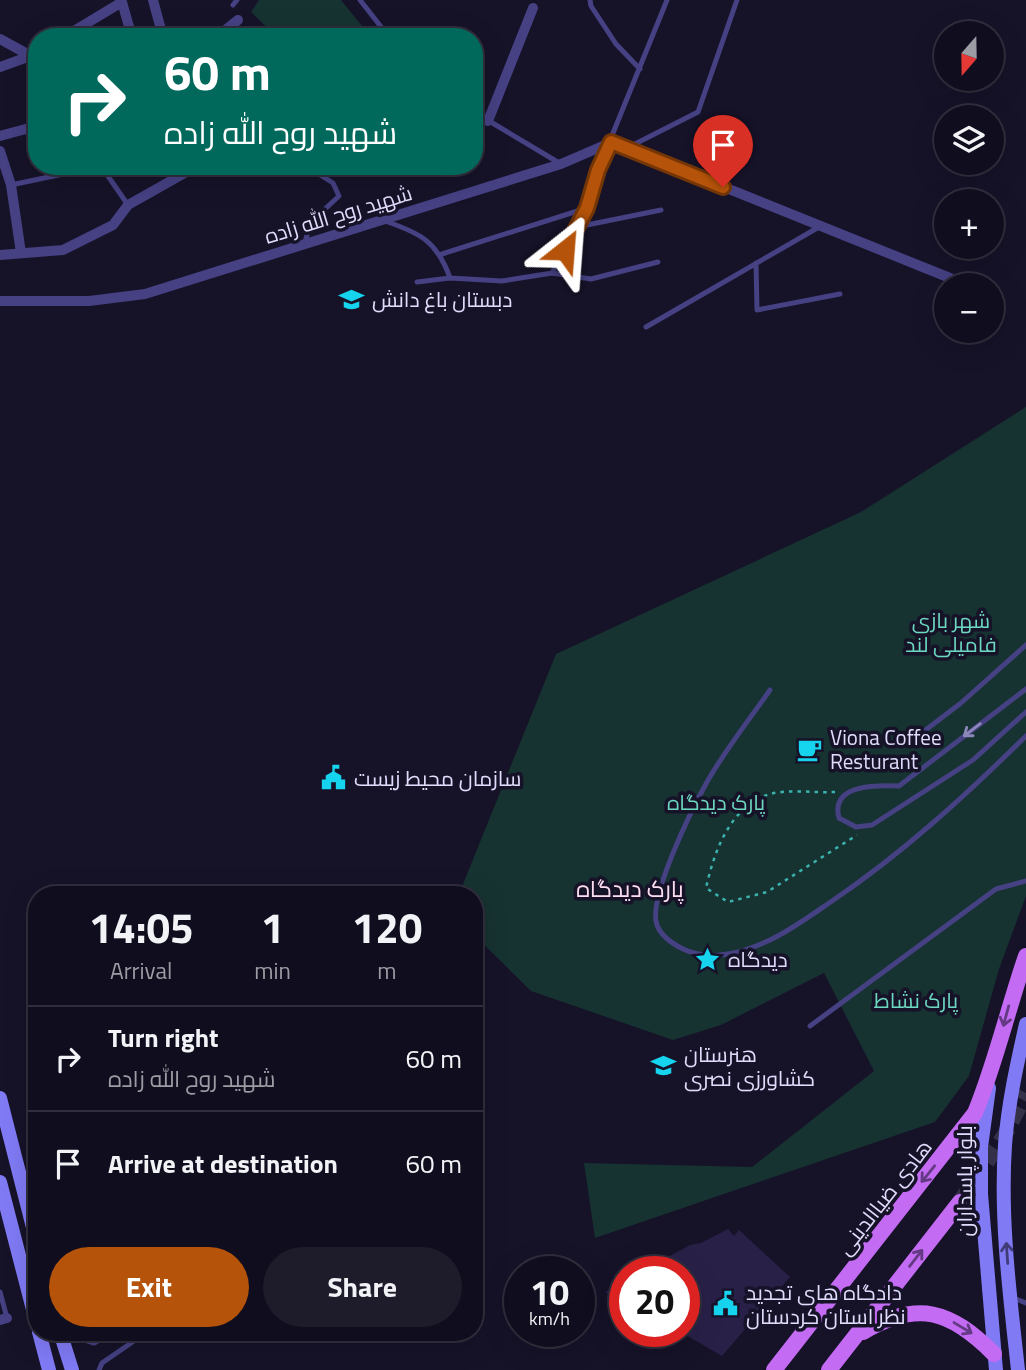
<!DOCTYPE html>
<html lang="en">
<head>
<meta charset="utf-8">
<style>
  :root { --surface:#100e1e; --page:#1e1c2b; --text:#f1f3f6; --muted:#9c9ca4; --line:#302e3c; --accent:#b45309 }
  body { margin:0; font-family:"Titillium Web",Cairo,sans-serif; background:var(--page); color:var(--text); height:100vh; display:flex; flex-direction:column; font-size:26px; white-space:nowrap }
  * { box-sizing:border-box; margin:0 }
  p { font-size:23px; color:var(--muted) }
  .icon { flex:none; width:38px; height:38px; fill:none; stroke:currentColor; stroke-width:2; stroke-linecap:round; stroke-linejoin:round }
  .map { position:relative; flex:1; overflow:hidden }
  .drawer { position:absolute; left:28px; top:886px; width:455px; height:455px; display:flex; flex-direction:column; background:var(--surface); border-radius:28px; box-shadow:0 7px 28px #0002,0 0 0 2px var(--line) }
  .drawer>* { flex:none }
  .top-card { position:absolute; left:28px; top:28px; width:455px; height:147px; border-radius:28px; box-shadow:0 7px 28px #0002,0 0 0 2px var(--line); background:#00695c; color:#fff; overflow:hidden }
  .needle { width:46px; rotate:200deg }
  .controls { position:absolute; left:934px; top:21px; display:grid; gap:14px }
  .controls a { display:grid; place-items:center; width:70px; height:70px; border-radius:50%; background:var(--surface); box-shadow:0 7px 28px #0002,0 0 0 2px var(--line); font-size:35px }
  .speed { position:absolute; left:504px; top:1256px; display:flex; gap:14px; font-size:35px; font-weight:700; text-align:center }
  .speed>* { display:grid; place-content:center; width:91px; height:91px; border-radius:50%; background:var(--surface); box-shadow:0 7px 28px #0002,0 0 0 2px var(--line); line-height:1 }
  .speed small { font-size:18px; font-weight:400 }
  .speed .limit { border:10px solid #d22; background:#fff; color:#111 }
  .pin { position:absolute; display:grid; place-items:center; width:60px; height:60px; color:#fff; margin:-72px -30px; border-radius:50% 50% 50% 0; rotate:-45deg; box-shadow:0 0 7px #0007 }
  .pin .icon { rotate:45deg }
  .me { position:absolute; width:77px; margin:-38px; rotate:28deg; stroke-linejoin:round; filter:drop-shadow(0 0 5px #0008) }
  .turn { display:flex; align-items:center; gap:24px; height:147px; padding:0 21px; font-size:32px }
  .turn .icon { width:91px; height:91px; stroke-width:2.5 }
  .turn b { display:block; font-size:49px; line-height:60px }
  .eta { display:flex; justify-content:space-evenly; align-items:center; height:119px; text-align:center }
  .eta b { font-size:42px; font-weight:700; line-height:49px }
  .cta { display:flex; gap:14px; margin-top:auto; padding:14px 21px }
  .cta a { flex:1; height:80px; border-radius:42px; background:var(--accent); color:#fff; font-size:28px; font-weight:700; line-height:80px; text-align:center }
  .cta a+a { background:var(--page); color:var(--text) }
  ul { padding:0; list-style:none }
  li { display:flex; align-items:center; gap:21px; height:105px; padding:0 21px; border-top:2px solid var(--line) }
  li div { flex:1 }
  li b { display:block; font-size:26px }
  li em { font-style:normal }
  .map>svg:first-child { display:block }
</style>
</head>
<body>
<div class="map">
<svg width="1026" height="1370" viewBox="0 0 1026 1370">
  <rect width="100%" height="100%" fill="#161228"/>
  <path fill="#163231" d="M259,0H341L371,37H277L251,12Z
    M1026,407V896L999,969L969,1076L935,1122L595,1238L584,1163L752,1167L874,1071L824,973L721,1025L673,1040L531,991L474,935V894H459L556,654L861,512Z"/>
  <path fill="#292048" d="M728,1229L734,1236L739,1230L790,1277L722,1356L684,1334V1272H640L690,1245L701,1243Z
    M625,1281V1303L605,1292Z"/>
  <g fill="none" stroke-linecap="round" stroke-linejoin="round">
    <path stroke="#343048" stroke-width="16" stroke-dasharray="16 8" stroke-linecap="butt" d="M960,1202L1004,1136L1026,1093"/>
    <path stroke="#3ab3ae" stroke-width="2.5" stroke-dasharray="3.5 5" stroke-linecap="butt" d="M835,792C815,793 789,789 770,794C730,806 714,852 706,888L728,902L767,892L857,835"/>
    <path stroke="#454183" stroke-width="5" d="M360,0L389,37
      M590,0L591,6L616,44L640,69
      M233,5L237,0
      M474,112L561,164
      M627,148L698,112L737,0
      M101,166L128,205
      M11,185L82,170L88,166
      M385,221C420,233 437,241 450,278
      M577,227L661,210
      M305,242L311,222L339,196L333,183L306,166
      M442,254L587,208
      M756,263L757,310L840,294
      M552,273L587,208L598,170L667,0
      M417,282L450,278L502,281L552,273L591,279L658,262
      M646,327L819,227
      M1026,689L899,786C877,785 830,784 839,818L856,827L872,825L973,760L1026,712
      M770,690C749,720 725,750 707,782C693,807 647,899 657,925C661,936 673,944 683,949C712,963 746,952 774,938C794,928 813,914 832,901C903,853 965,796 1026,736
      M919,735L961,703L1026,645
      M810,1026L996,889L1026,881
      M0,1292L7,1318
      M1013,1298L1026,1303
      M63,1333L94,1343L114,1332
      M99,1370L102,1363L147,1332"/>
    <path stroke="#454183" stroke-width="10" d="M153,0L163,37
      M64,37L122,2L132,37
      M217,37L238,20
      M0,39L31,56L37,64
      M0,67L33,55
      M488,121L533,8
      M0,136L37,126
      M0,151L11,185L21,253
      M0,255L63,250L113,225L128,205L190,170L188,166
      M0,301H89L145,294L561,164L612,142L950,278
      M0,1320L7,1318"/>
    <path stroke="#807af5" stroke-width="14" d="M989,1088L981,1147V1194L996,1370
      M0,1098L37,1243
      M0,1182L37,1325
      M39,1332L49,1370
      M60,1332L72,1370
      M1018,1370C1010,1296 1000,1220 1005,1145C1008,1104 1017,1064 1026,1024"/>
    <path stroke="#c46bf4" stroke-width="16" d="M863,1332C918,1300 950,1310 994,1354
      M774,1370L975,1113C996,1062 1008,1008 1026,956
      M829,1370L960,1202"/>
  </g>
  <defs><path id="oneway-shaft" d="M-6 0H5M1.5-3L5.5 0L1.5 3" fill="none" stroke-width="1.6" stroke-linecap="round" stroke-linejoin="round" transform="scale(1.75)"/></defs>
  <use stroke="#8b87b9" href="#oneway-shaft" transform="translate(972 730) rotate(143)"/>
  <g stroke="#643a84">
    <use href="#oneway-shaft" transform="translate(1006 1016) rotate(105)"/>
    <use href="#oneway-shaft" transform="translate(928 1174) rotate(129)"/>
    <use href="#oneway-shaft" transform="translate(916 1258) rotate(-52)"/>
    <use href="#oneway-shaft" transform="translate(963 1328) rotate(31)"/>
  </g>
  <use stroke="#403c7a" href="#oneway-shaft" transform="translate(1007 1253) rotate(-94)"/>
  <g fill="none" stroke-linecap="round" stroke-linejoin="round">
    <defs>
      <path id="route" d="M565,250L587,208L598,170L611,142L723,187"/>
    </defs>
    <use href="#route" stroke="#753606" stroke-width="18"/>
    <use href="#route" stroke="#b45309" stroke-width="12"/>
  </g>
  <defs>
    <symbol id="school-bare" viewBox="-9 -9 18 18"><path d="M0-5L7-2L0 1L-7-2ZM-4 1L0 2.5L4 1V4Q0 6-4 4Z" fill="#16d4ee" stroke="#161228" stroke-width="2.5" paint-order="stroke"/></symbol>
    <symbol id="cafe-bare" viewBox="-9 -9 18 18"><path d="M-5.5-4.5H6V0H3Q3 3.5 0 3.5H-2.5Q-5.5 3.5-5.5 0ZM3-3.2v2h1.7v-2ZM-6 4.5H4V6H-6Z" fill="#16d4ee" stroke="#161228" stroke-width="2.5" paint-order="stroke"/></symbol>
    <symbol id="civic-bare" viewBox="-9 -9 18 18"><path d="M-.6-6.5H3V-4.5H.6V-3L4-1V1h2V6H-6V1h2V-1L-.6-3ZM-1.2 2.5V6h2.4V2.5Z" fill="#16d4ee" stroke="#161228" stroke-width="2.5" paint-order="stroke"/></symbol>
    <symbol id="sight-bare" viewBox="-9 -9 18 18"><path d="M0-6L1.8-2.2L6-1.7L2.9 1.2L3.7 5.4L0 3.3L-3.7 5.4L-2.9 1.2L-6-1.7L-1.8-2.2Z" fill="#16d4ee" stroke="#161228" stroke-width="2.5" paint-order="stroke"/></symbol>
  </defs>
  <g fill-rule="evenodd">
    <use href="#school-bare" x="334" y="282" width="35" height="35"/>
    <use href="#cafe-bare" x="792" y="732" width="35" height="35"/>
    <use href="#civic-bare" x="316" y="760" width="35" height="35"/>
    <use href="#sight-bare" x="690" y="942" width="35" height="35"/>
    <use href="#school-bare" x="646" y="1048" width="35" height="35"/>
    <use href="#civic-bare" x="708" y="1286" width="35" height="35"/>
  </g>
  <g text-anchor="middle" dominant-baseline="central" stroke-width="7" stroke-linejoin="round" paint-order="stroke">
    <g font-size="21" fill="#e0dcfc" stroke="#161228">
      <text transform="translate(338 214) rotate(-17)">شهید روح الله زاده</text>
      <text transform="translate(964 1181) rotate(-90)">بلوار پاسداران</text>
      <text transform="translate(884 1197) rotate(-52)">هادی ضیاالدینی</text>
    </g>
    <g font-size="21" fill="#e0dcfc" stroke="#161228" text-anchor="start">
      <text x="372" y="299">دبستان باغ دانش</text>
      <text x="830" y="737">Viona Coffee<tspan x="830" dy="24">Resturant</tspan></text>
      <text x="354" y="778">سازمان محیط زیست</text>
      <text x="728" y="959">دیدگاه</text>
      <text x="684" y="1054">هنرستان<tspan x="684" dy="24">کشاورزی نصری</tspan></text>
      <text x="746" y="1292">دادگاه های تجدید<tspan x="746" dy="24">نظر استان کردستان</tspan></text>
    </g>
    <g font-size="21" fill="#6cd8c0" stroke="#161228">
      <text x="951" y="620">شهر بازی<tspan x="951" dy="24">فامیلی لند</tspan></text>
      <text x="716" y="802">پارک دیدگاه</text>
      <text x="916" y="1000">پارک نشاط</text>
    </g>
    <g font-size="23" fill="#fddef1" stroke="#161228">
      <text x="630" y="888">پارک دیدگاه</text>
    </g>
  </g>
</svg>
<div class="controls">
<a><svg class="needle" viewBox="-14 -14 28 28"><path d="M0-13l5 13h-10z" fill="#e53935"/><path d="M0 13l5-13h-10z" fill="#9c9ca4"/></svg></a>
<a><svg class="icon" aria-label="layers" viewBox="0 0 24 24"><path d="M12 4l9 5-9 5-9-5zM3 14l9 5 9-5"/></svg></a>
<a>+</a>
<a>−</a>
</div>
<div class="speed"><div>10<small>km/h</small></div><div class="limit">20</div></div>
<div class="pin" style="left:723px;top:187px;background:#d93025"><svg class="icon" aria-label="arrive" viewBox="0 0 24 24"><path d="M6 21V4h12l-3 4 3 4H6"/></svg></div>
<svg class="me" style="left:565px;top:250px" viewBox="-20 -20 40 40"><path d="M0-17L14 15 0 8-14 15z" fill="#b45309" stroke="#fff" stroke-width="4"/></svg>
<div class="top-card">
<div class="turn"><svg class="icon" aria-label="right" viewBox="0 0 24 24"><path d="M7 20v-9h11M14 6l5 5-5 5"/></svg><div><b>60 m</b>شهید روح الله زاده</div></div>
</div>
<section class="drawer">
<div class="eta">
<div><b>14:05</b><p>Arrival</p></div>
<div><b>1</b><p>min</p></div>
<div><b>120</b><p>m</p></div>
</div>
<ul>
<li><svg class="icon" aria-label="right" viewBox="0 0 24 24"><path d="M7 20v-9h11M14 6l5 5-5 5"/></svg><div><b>Turn right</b><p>شهید روح الله زاده</p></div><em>60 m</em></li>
<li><svg class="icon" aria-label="arrive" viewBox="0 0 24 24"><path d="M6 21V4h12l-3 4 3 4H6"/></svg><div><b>Arrive at destination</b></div><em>60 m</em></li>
</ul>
<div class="cta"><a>Exit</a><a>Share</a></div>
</section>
</div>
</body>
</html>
